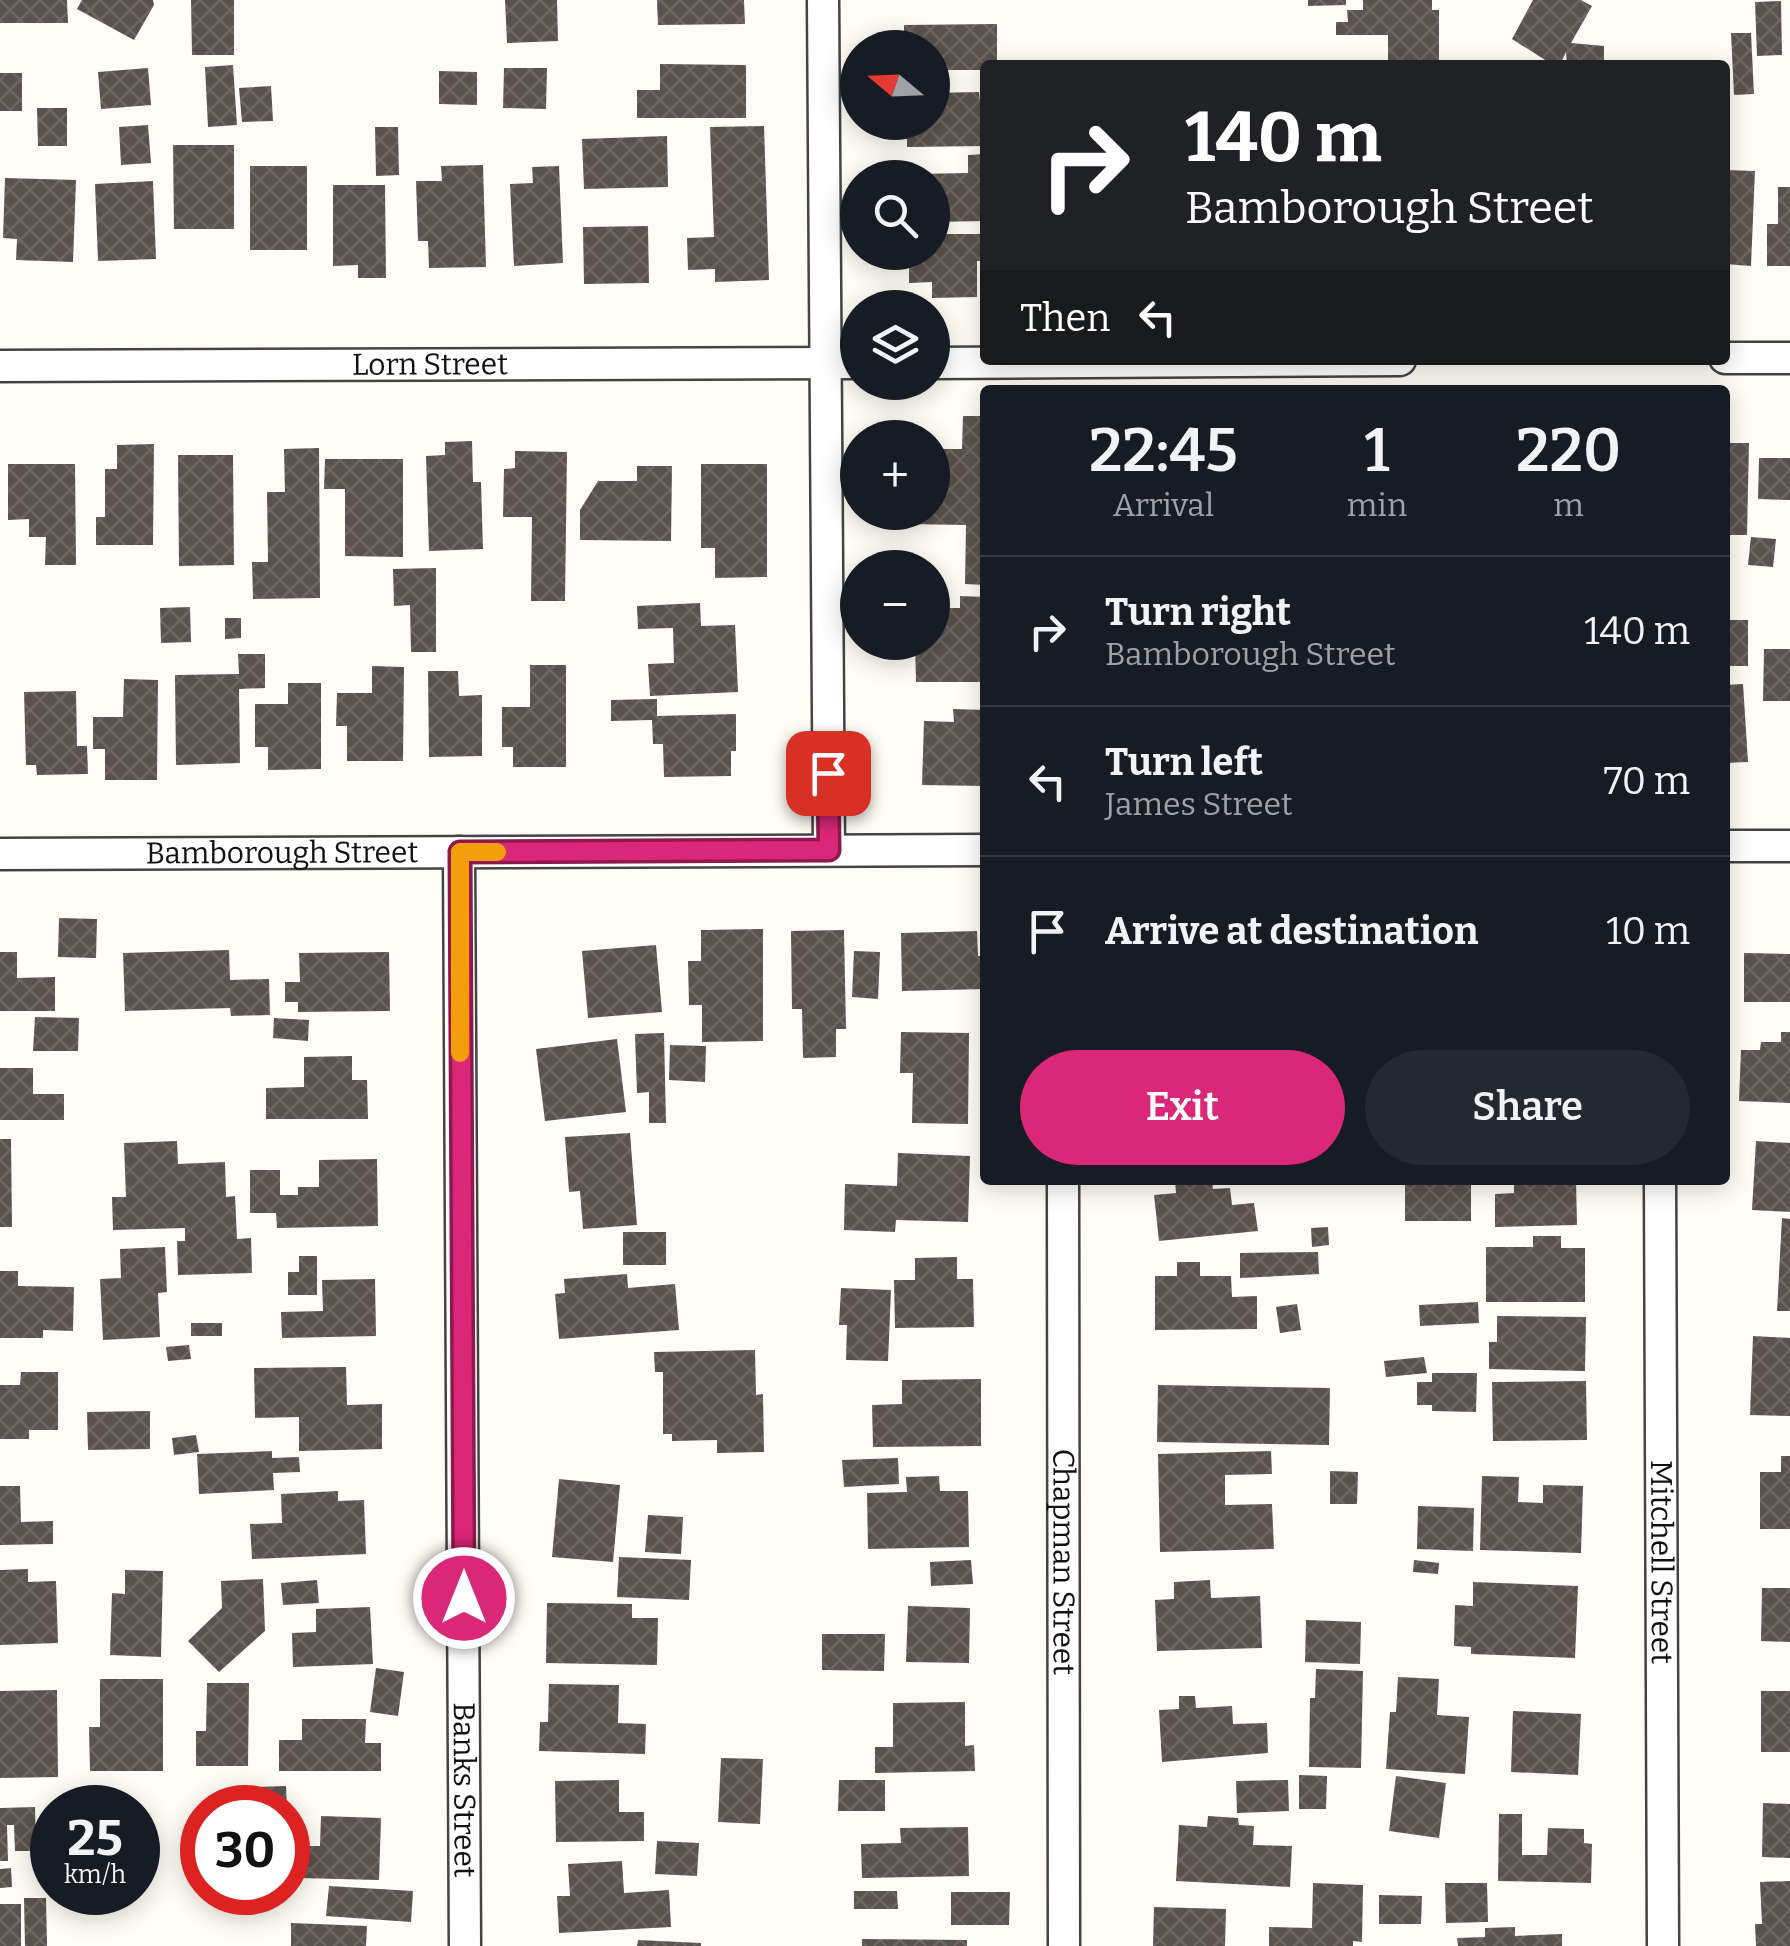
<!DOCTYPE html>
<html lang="en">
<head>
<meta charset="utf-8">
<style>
  :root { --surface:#171b24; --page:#242831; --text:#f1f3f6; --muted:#9ea1a6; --line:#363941; --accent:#db2777 }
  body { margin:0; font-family:Bitter,serif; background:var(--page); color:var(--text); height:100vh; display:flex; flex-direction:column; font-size:38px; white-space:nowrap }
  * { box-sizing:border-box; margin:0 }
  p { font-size:32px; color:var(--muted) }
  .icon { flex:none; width:55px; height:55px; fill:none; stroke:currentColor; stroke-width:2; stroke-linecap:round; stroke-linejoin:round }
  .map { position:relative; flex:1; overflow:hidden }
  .panel { position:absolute; left:980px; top:385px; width:750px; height:800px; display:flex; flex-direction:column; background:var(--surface); border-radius:10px; box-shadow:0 5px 25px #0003 }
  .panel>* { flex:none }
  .hud { position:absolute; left:980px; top:60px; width:750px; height:305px; border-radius:10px; box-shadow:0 5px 25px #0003; background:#202124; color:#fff; overflow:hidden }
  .needle { width:65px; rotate:289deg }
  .fabs { position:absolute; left:840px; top:30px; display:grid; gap:20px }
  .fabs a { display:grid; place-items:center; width:110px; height:110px; border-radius:50%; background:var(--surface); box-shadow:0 5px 25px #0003; font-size:50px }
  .speed { position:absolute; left:30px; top:1785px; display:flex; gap:20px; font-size:50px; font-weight:700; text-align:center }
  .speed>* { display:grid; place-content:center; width:130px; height:130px; border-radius:50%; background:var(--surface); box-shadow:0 5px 25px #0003; line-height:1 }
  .speed small { font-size:25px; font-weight:400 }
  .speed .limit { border:15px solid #d22; background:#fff; color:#111 }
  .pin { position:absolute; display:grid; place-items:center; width:85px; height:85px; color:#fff; margin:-42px; border-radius:20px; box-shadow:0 5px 15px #0006 }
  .me { position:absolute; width:110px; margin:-55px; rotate:0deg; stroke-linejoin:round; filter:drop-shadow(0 0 8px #0008) }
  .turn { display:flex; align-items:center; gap:35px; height:210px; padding:0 40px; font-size:45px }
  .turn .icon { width:130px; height:130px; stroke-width:2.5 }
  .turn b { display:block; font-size:70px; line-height:85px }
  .then { display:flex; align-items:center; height:95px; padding:0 40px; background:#0003; gap:20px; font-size:38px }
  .eta { display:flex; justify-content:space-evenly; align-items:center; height:170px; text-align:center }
  .eta b { font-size:60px; font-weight:600; line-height:70px }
  .button { display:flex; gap:20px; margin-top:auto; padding:20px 40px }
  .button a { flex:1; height:115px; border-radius:60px; background:var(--accent); color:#fff; font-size:40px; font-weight:600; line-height:115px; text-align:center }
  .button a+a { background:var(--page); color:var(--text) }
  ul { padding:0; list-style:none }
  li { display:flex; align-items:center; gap:30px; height:150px; padding:0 40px; border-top:2px solid var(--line) }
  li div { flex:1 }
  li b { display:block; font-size:38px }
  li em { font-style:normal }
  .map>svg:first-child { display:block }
</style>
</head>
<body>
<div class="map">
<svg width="1790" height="1946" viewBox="0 0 1790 1946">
  <defs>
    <pattern id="building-cross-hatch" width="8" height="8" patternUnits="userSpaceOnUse" patternTransform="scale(2.5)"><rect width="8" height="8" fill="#5a524d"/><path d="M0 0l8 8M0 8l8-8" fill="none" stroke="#6d6662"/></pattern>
  </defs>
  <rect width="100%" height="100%" fill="#fffdf5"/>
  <path fill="url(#building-cross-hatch)" d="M0,0H67L68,23H0Z
    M82,0H153L154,5L134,40L77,9Z
    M191,0H234V55H192Z
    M505,0H557L558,41L507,43Z
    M657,0H744L745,24L658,25Z
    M1308,0H1346V5L1308,6Z
    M1363,0H1432V10H1439V65H1388V35H1336V22H1348L1347,10H1363Z
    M1533,0H1581L1592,6L1571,43L1604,46V65H1567L1566,52L1560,65H1553L1512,39Z
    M1781,1L1782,55L1757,56L1755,2Z
    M997,24V65H985V70H932V48H904V25Z
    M1731,33H1751L1754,94L1734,95Z
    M660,64L746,65V118H637V90H660Z
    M233,65L237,125L208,127L205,67Z
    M148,68L151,105L101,109L98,72Z
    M504,68H547L546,109L503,108Z
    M439,71L477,72V105L439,104Z
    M0,73H22V111H0Z
    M271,86L273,121L242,122L239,88Z
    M979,92L985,146L907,147V122H932V93Z
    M37,108H67V146H38Z
    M148,125L151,163L121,165L119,127Z
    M764,126L769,280L715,282V269L688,270L687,238L714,237L710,127Z
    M375,127H398L399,175L376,176Z
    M667,136L668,187L584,189L582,139Z
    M173,145H234V229H174Z
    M985,154V221L932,222V178L917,174L968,173V155Z
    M483,165L486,267L429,268L428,241H418L416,181H442L441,166Z
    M250,166H307V250H250Z
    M559,166L563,263L514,266L510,184L533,183L532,167Z
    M1725,170L1755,171L1751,266L1725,264Z
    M5,178L76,180L73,262L16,260L17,239L3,238Z
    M153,181L156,259L98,261L95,184Z
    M333,185H385L386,278H358V265L333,266Z
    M1778,187H1790V266H1767V224H1778Z
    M648,226L649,283L584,284L583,227Z
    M932,234H985V261H977V297L932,298V282L909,283V252H932Z
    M963,416H985V585L965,584L966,525L905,524L904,512H932V449H962Z
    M472,441L473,482H481L483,549L429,551L426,456L445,455V442Z
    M1725,443H1749L1747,535H1725Z
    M154,444L153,545H96V517H105V469H117V445Z
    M319,448L320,598L253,599L252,562H268L267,492H285L284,449Z
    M515,451L567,452L565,601H531L532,517H503L504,469L515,468Z
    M178,455H233L234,565L179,566Z
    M1759,458H1790V500L1758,499Z
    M325,459H403V557L345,556V489H324Z
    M8,464H75L76,565H45L46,537H29V519L8,520Z
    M701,464H767V577L715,578V548H701Z
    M637,466H672L671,541L580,540V510L598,481H637Z
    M1751,537L1776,539L1773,567L1748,565Z
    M436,568V652H411L410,605L394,606L393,569Z
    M960,596L985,597V691L981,682H916L915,642H932V619H941V608H960Z
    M700,603L701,626L735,625L738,692L650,696L648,664L674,663L673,628L638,629L637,606Z
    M190,607L191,642L161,643L160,608Z
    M225,618H241V638L225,639Z
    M1725,620H1748V666H1725Z
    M1764,649H1790V701H1763Z
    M238,654H265V688L239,689L240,763L176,765L175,675L239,674Z
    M530,665H566V767H513V747H502V707H530Z
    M372,666L404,667L403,761H347V726H336L337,693H372Z
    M428,671H458L459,696L482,695V756L429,757Z
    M124,679L158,680L157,780H105V749H93V717H123Z
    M288,683H321V769L268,770V747H255V704H288Z
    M1743,684L1748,762L1725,763V685Z
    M76,691L77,746H87L88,774L37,775L36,765H26L24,692Z
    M657,699V716L736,714V751H731V776L664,777L663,744H653L652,720L611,721V700Z
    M953,709L985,710V786L922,785L924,721L954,722Z
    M59,918L97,919L96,958L58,957Z
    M763,929V1041L702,1042V1005H689L688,961H701V930Z
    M844,930L846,1029H836V1057L803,1058L802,1009H792L791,931Z
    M977,931L978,956H985V989L902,991L901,933Z
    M656,945L662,1012L588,1018L582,951Z
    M229,950L230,980L269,979L270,1015L231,1016L230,1008L125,1011L123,953Z
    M854,951L880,952L878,999L852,997Z
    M0,952H17V978L55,977V1011H0Z
    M389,952L390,1011L298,1012V1002H285V982H300L299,953Z
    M1744,953L1790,954V1002H1744Z
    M35,1017L79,1018L78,1051H33Z
    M274,1018L309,1020L308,1041L273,1038Z
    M901,1032L969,1033L968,1124L912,1123L913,1073H900Z
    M1781,1032H1790V1103L1739,1101L1741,1050H1760L1761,1042H1781Z
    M664,1033L666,1123H649V1092L637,1093L635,1034Z
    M617,1039L626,1112L545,1121L536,1049Z
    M670,1045L706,1046L705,1082L669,1080Z
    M352,1056V1080H367L368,1119H266V1088L304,1087V1057Z
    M0,1068H33V1094H64V1120H0Z
    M630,1133L637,1225L583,1229L580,1191L569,1192L565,1137Z
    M0,1139H11L12,1227H0Z
    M177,1141L178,1164L225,1162L226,1197L235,1196L237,1239L251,1238L252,1273L178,1275L177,1241H185V1228L113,1230L112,1197H126L124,1143Z
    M1756,1141L1790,1143V1212L1752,1210Z
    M898,1153L970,1156L968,1222L896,1220L895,1232L844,1230L845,1184L897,1186Z
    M377,1159L378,1226L277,1228L276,1213H250V1170H280V1195H298V1187H319V1160Z
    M1212,1180L1213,1189L1230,1188L1232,1205L1254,1203L1258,1231L1159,1241L1154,1195L1176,1193L1175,1181Z
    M1405,1180H1471V1221H1405Z
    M1514,1180H1576L1577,1225L1495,1227V1194L1514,1193Z
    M1782,1218L1790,1219V1311H1777Z
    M1328,1227L1329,1245L1312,1247L1311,1228Z
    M623,1232H666V1265H623Z
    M1533,1236H1561V1248H1585V1302H1486V1247H1533Z
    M165,1247L167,1292L158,1293L160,1337L103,1340L100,1279L121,1278L120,1249Z
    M1318,1252L1319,1274L1240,1278V1253Z
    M299,1256H317V1295H288V1272H299Z
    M957,1257V1279H973L974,1327L895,1328L894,1280H915V1258Z
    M1177,1262H1200V1276H1231L1232,1297L1257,1296V1329L1155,1330V1276H1177Z
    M0,1271H18V1286L74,1287L73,1331L43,1330V1338H0Z
    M627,1274L628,1288L675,1284L679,1330L559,1339L555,1294L565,1293L564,1279Z
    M375,1279L376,1336L282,1338L281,1312L323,1311L322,1280Z
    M841,1288L891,1290L888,1361L846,1360L847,1325H839Z
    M1478,1302L1479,1323L1420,1326L1419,1305Z
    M1297,1304L1301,1330L1280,1333L1276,1307Z
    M1497,1316L1586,1317L1585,1371L1489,1369V1342H1497Z
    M191,1323H222V1336H191Z
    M1753,1336L1790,1338V1416L1750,1415Z
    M189,1345L191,1359L168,1361L166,1347Z
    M755,1350L756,1395L763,1394L764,1452L717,1453V1440L672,1441V1434H663V1372H655L654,1352Z
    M1424,1357L1427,1373L1386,1377L1384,1361Z
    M346,1367L347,1405L382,1404V1449L299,1451V1417L255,1418L254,1368Z
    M21,1372H58V1430H29V1439H0V1385H20Z
    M1432,1373H1477L1476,1412L1432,1411V1405H1417V1382H1432Z
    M981,1379V1446L873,1447L872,1405L902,1404V1380Z
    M1586,1381L1587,1440L1493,1441L1492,1382Z
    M1158,1385L1330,1388L1329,1445L1157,1442Z
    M150,1411V1449L88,1450L87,1412Z
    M196,1435L199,1452L174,1455L172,1438Z
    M272,1451V1458L299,1457L300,1472L273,1473L274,1490L199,1494L197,1454Z
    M1271,1451L1272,1474L1225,1475V1505L1272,1504L1274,1549L1160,1552L1158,1454Z
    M1781,1456H1790V1529H1760V1472H1781Z
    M898,1458L899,1484L844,1487L842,1460Z
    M1330,1471L1358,1472L1357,1504H1330Z
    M939,1476L940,1491H968L969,1547L868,1549L867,1493L907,1492L906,1477Z
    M1482,1476L1519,1477L1518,1502L1543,1503V1485L1583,1486L1581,1553L1480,1550Z
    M559,1479L620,1485L613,1562L552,1557Z
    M0,1486H20L21,1522L53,1521V1544L0,1545Z
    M338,1491V1501L364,1500L366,1554L252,1559L250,1524L282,1523L281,1494Z
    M1418,1506L1474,1508L1473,1551L1417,1549Z
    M648,1515L683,1517L681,1554L645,1552Z
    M619,1557L691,1560L689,1600L617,1597Z
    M971,1560L973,1584L931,1586L930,1562Z
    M1414,1560L1439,1563L1438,1574L1413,1572Z
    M28,1569V1582L56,1581L58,1643L0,1645V1570Z
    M125,1570L163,1571L161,1657L110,1655L112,1593L125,1594Z
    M263,1579L265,1631L219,1672L188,1641L222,1608L221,1581Z
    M317,1580L319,1603L283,1605L281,1583Z
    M1210,1580L1211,1598L1260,1596L1262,1648L1157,1651L1155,1600L1174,1599V1582Z
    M1473,1582L1578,1586L1575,1658L1471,1654V1647L1454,1646L1455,1605L1473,1606Z
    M1762,1588H1790V1642L1761,1641Z
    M547,1603L632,1604V1618H658L657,1665L546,1663Z
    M908,1606L970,1608L969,1663L906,1662Z
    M370,1607L373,1664L293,1667L292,1633L316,1632V1609Z
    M1306,1620L1361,1622L1360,1664L1305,1662Z
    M822,1634H885L884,1671L822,1670Z
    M376,1668L404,1672L398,1716L370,1712Z
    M1316,1669L1363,1671L1361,1768L1309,1767L1310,1698H1315Z
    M1398,1677L1439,1679L1437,1715L1469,1717L1465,1774L1386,1769L1390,1712H1396Z
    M100,1679H163V1771H90L89,1727H100Z
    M207,1683H249L248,1766H196V1731H206Z
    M549,1684L619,1685L618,1723L646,1724L645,1754L539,1751L540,1722H548Z
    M57,1690L58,1777L0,1778V1691Z
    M1761,1691H1790V1752H1761Z
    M1179,1696H1195L1196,1708L1232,1706L1233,1724L1267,1723L1268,1753L1162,1762L1159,1710L1179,1709Z
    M965,1702V1746L974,1745L975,1771L875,1773V1747H893V1703Z
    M1513,1711L1581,1714L1578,1775L1511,1772Z
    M302,1719H366L365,1743H381V1771H279V1740H302Z
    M721,1758L763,1759L760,1824L718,1822Z
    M1299,1775L1327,1776L1326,1809H1299Z
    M1396,1776L1446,1783L1439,1838L1389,1831Z
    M619,1780V1812H644V1841L556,1842L555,1781Z
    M839,1780H885V1811H838Z
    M1288,1780L1289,1811L1237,1813L1236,1781Z
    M286,1786L287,1808H252L251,1787Z
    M1763,1803L1790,1804V1858L1762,1857Z
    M35,1807L36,1851H15L14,1825H7L8,1861H0V1808Z
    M1499,1814H1522V1855H1547L1548,1828L1584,1829V1843L1592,1844L1591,1883L1498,1881Z
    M321,1816L381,1818L379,1880L299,1878L300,1846H320Z
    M1208,1816L1238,1818L1239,1825L1254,1826L1253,1845L1292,1846L1290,1887L1176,1881L1179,1825L1207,1827Z
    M968,1827L969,1876L862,1878L861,1844L901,1843L900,1828Z
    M657,1841L699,1843L697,1876L655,1874Z
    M622,1861L624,1893L669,1890L671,1927L559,1933L557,1896H570L568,1864Z
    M11,1868L12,1887L0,1888V1869Z
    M1790,1881V1946H1756L1755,1924H1762L1760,1882Z
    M1313,1883L1363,1885L1362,1942L1353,1941V1946H1269V1927L1312,1928Z
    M1445,1883H1487L1488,1922L1446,1923Z
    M329,1886L413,1891L411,1922L326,1916Z
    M854,1891H897L898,1909H854Z
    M951,1892H1010L1009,1925H951Z
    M1379,1895L1422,1896L1421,1924H1379Z
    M24,1898H46L47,1946H25Z
    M0,1904H21V1946H0Z
    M1154,1907L1226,1909L1225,1946H1153Z
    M291,1923L367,1926L366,1946H291Z
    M1515,1927V1936L1562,1934V1946H1458L1457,1938L1485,1937V1928Z
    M862,1939L967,1940V1946H862Z
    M638,1940L701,1943V1946H637Z"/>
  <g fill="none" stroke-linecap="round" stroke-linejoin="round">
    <defs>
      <g id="minor">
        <path d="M823,0L829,850"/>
        <path d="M1725,358H1790"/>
        <path d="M932,363L1400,360"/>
        <path id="s1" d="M0,366L858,363"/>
        <path d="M1725,846H1790"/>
        <path id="s2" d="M459,852L465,1946"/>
        <path id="s3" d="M0,854L985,850"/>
        <path id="s4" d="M1063,1180L1064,1946"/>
        <path id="s5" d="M1660,1180L1663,1946"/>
      </g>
    </defs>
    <use href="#minor" stroke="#444" stroke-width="35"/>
    <use href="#minor" stroke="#fff" stroke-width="30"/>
  </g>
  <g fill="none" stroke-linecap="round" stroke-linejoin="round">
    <defs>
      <path id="route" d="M464,1598L460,852L829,850L828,773"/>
    </defs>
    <use href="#route" stroke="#8e194d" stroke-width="25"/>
    <use href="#route" stroke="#db2777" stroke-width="18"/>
    <path stroke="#f59e0b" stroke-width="18" d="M460,1053V852H497"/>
  </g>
  <g text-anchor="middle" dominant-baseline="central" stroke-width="10" stroke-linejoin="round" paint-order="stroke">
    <g font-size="30" fill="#111" stroke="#fff">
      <text stroke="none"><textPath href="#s1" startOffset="430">Lorn Street</textPath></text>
      <text stroke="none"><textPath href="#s3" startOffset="282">Bamborough Street</textPath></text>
      <text stroke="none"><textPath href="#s4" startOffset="382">Chapman Street</textPath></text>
      <text stroke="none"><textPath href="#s5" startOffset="382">Mitchell Street</textPath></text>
      <text stroke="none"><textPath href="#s2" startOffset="938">Banks Street</textPath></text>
    </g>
  </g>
</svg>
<div class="fabs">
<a><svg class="needle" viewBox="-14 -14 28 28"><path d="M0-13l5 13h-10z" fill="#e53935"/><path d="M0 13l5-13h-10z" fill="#9ea1a6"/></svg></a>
<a><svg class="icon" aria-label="search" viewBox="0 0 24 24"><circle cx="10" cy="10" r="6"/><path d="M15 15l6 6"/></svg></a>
<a><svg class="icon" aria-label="layers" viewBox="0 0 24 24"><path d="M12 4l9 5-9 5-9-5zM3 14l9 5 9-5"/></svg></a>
<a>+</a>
<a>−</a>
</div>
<div class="speed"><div>25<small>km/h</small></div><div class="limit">30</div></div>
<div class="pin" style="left:828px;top:773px;background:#d93025"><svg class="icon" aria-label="arrive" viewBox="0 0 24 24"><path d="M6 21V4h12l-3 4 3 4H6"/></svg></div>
<svg class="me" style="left:464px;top:1598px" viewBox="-20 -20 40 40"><circle r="17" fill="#db2777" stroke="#fff" stroke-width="3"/><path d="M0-11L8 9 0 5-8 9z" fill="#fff"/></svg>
<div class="hud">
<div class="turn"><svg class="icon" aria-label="right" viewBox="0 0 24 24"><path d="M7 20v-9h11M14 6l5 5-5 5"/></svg><div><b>140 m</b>Bamborough Street</div></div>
<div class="then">Then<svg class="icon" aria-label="left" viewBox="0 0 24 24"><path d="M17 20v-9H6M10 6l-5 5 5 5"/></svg></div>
</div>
<section class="panel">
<div class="eta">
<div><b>22:45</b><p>Arrival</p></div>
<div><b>1</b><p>min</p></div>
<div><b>220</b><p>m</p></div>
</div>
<ul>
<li><svg class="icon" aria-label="right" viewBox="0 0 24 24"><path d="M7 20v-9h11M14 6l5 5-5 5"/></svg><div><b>Turn right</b><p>Bamborough Street</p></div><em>140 m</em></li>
<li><svg class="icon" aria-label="left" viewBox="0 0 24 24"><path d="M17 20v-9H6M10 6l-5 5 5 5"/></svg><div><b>Turn left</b><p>James Street</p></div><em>70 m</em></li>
<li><svg class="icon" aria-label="arrive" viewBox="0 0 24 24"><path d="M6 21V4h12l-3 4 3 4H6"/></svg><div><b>Arrive at destination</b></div><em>10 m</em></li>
</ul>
<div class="button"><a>Exit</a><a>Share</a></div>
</section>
</div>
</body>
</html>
